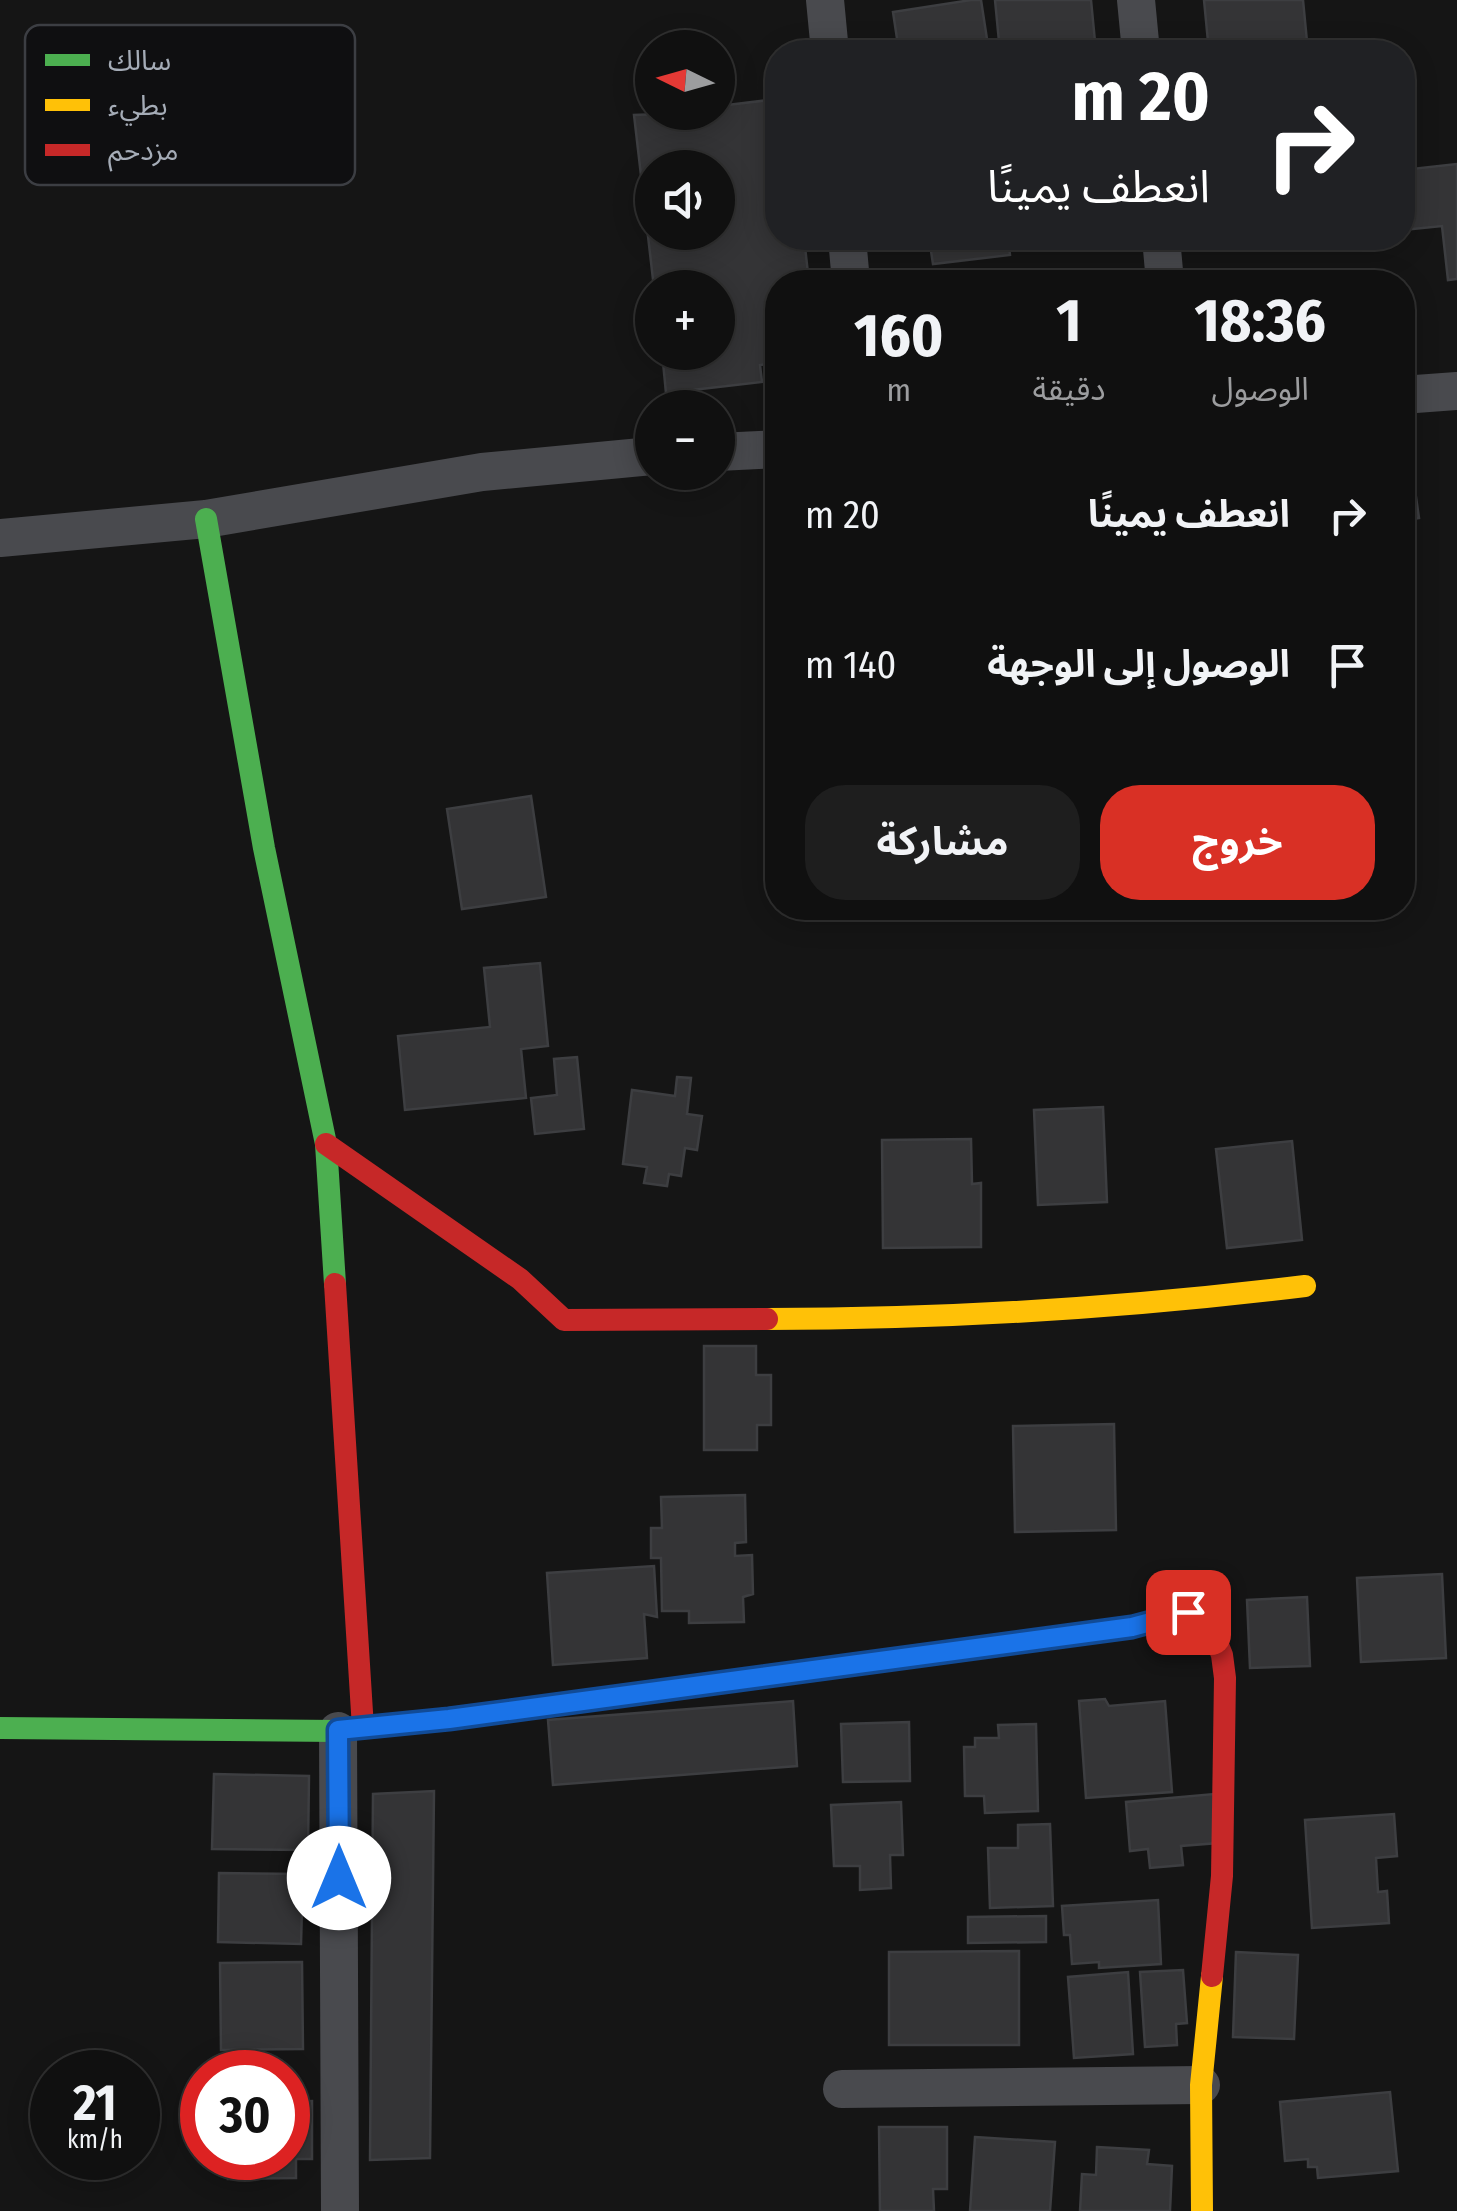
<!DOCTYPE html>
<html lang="ar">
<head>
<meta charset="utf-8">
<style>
  :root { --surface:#101010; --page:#1e1e1e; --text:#f1f3f6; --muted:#9c9d9f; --line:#303030; --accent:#d93025 }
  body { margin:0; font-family:"Fira Sans Condensed","Noto Sans Arabic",sans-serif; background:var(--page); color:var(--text); direction:rtl; height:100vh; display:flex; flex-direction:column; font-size:38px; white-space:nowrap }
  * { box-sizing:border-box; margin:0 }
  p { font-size:32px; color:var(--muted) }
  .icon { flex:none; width:55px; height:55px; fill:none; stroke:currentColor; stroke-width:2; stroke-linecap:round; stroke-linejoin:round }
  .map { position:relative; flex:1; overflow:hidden; direction:ltr }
  .panel { position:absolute; left:765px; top:270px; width:650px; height:650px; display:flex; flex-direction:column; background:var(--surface); border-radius:40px; box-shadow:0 5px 25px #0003,0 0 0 2px var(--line); direction:rtl }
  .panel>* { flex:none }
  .banner { position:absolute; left:765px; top:40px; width:650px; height:210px; border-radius:40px; box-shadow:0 5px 25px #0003,0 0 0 2px var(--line); direction:rtl; background:#202124; color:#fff; overflow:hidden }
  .needle { width:65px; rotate:275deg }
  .controls { position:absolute; left:635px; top:30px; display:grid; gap:20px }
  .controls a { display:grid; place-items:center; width:100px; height:100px; border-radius:50%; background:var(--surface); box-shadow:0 5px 25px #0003,0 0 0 2px var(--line); font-size:50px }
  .speed { position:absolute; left:30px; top:2050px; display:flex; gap:20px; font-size:50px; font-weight:700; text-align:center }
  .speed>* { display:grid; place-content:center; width:130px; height:130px; border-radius:50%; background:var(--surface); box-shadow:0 5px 25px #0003,0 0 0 2px var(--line); line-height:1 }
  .speed small { font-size:25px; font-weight:400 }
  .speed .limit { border:15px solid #d22; background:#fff; color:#111 }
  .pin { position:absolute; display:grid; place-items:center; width:85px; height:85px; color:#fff; margin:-42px; border-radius:20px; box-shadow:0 5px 15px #0006 }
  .me { position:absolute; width:110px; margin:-55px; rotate:0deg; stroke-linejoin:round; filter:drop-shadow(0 0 8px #0008) }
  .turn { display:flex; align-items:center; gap:35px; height:210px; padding:0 40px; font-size:45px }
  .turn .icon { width:130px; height:130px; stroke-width:2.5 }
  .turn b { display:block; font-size:70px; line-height:85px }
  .eta { display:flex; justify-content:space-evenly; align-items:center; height:170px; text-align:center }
  .eta b { font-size:60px; font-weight:700; line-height:70px }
  .cta { display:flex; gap:20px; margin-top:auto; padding:20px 40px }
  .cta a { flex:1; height:115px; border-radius:40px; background:var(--accent); color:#fff; font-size:40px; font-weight:700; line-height:115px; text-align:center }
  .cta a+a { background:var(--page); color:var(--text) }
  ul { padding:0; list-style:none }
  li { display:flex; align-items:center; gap:30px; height:150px; padding:0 40px }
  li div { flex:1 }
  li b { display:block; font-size:38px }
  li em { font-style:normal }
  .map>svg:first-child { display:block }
</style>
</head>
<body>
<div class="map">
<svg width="1457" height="2211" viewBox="0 0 1457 2211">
  <rect width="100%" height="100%" fill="#151515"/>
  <path fill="#343436" stroke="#3d3e41" stroke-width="2.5" fill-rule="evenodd" d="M971,0H981L989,52H899L893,12Z
    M995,0H1091L1096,52H1000Z
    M1204,0H1303L1308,52H1209Z
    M778,99V238H804L809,282H778V363L760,365L762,382L666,393L662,352H718V288H654L634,115L718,112V106ZM652,168H718V232H652Z
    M1457,164V279L1448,280L1442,226L1402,230V170Z
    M929,238H1008L1010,255L933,264Z
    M965,275L966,282H898Z
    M1413,476L1419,518L1402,521V477Z
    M531,796L546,897L462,909L447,809Z
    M540,963L548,1046L521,1049L526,1098L405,1110L398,1036L490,1027L484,968Z
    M577,1057L584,1129L535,1134L531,1098L557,1095L554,1059Z
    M677,1077L691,1078L687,1114L702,1116L697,1150L685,1148L681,1176L669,1174L667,1186L644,1183L647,1167L623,1164L632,1090L675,1096Z
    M1103,1107L1107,1202L1038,1205L1034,1110Z
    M971,1139L972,1184L981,1183V1247L883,1248L882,1140Z
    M1292,1141L1302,1240L1227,1248L1216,1149Z
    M704,1346H756V1375H771V1425H757V1450H704Z
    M1114,1424L1116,1530L1015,1532L1013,1426Z
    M745,1495L746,1542L735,1543V1556L752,1555L753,1594L743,1597L744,1622L689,1623V1611H662L661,1558H651V1528H662L661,1497Z
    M654,1566L657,1617L644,1614L647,1658L553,1665L547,1573Z
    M1442,1574L1446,1658L1361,1662L1357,1578Z
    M1307,1597L1310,1666L1250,1668L1247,1600Z
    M1105,1699L1109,1706L1165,1701L1172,1792L1086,1798L1079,1701Z
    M793,1701L797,1766L553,1785L548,1720Z
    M909,1722L910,1781L843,1782L841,1724Z
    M1036,1724L1038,1811L985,1813L984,1796H965L964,1747H975V1738H999L998,1725Z
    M214,1774L309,1776L308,1850L212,1849Z
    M434,1791L430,2158L370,2160L373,1794Z
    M1214,1794L1218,1843L1181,1846L1183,1865L1150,1868L1148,1849L1130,1851L1126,1802Z
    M901,1802L903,1855H890L891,1888L860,1890V1866H834L831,1805Z
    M1394,1814L1397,1856L1376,1858L1378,1892L1387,1891L1389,1923L1312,1928L1305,1820Z
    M1050,1824L1053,1906L990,1908L988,1848H1018V1825Z
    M219,1873L303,1874L301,1944L218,1942Z
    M1158,1900L1161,1964L1099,1968V1962L1072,1964L1070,1935H1064L1062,1906Z
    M1046,1916V1942L968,1943V1917Z
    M1019,1951V2045H889V1952Z
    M1236,1952L1298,1955L1294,2039L1233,2037Z
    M302,1962L303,2049L221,2050L220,1963Z
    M1183,1970L1187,2023L1176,2024L1177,2045L1145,2047L1140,1972Z
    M1128,1972L1133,2054L1074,2058L1068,1977Z
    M1390,2092L1398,2171L1318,2178L1317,2167H1308V2159L1285,2161L1280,2102Z
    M312,2101V2159H296V2178L228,2179V2169H215V2158H288V2102Z
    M879,2127H947V2189H933L934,2211H880Z
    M975,2137L1055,2142L1050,2211H970Z
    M1097,2147L1149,2150L1147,2164L1172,2166L1170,2211H1080L1082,2174L1096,2175Z"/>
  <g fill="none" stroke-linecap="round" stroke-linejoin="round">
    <path stroke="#494a4e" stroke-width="38" d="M825,0L830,52
      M1136,0L1141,52
      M847,238L851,282
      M1161,238L1165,282
      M1402,395L1457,391
      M718,452L778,449
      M0,538L206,519L482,472L652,456
      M338,1731L340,2211
      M842,2089L1201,2085"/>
    <path stroke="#4caf50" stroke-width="22" d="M206,519L264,848L326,1144L335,1284
      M0,1728L338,1731L484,1714"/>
    <path stroke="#ffc107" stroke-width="22" d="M767,1319C947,1319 1126,1308 1305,1286
      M484,1714L1131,1627
      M1202,2211L1201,2085L1212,1976"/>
    <path stroke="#c62828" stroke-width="22" d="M326,1144L520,1279L564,1320L767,1319
      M335,1284L363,1728
      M1131,1627L1187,1612L1214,1635L1222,1655L1225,1678L1222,1876L1212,1976"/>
  </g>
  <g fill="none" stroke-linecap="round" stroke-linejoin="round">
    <defs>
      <path id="route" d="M339,1878L338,1730L449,1719L1132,1627L1188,1612"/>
    </defs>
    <use href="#route" stroke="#114b97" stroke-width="25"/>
    <use href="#route" stroke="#1a73e8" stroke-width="18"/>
  </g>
  <rect x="25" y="25" width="330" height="160" rx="15" fill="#0f0f11" stroke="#3c3e43" stroke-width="2.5"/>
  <rect x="45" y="54" width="45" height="12" fill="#4caf50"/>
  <rect x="45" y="99" width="45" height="12" fill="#ffc107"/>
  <rect x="45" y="144" width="45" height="12" fill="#c62828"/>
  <g font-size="28" fill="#a5acb7">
    <text x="108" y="70">سالك</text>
    <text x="108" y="115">بطيء</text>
    <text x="108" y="160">مزدحم</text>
  </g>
</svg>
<div class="controls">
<a><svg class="needle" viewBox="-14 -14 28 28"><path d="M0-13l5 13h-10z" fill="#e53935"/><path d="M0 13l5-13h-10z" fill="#9c9d9f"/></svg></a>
<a><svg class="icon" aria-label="sound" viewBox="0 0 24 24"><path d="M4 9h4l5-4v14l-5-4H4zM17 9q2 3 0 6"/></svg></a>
<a>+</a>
<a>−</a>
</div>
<div class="speed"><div>21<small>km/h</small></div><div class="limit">30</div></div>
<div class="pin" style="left:1188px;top:1612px;background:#d93025"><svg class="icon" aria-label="arrive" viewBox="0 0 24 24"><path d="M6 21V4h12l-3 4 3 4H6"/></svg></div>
<svg class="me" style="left:339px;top:1878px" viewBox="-20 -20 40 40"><circle r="19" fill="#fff"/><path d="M0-13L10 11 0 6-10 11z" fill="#1a73e8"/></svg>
<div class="banner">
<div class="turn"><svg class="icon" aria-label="right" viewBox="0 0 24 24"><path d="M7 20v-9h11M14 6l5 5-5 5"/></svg><div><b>20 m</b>انعطف يمينًا</div></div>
</div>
<section class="panel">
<div class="eta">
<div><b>18:36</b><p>الوصول</p></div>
<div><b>1</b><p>دقيقة</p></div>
<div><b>160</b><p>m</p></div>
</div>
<ul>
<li><svg class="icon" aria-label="right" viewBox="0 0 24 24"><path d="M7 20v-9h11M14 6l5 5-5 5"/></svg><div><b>انعطف يمينًا</b></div><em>20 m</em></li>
<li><svg class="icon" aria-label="arrive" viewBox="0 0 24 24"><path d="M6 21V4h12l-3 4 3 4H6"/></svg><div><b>الوصول إلى الوجهة</b></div><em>140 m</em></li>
</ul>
<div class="cta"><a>خروج</a><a>مشاركة</a></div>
</section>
</div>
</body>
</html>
